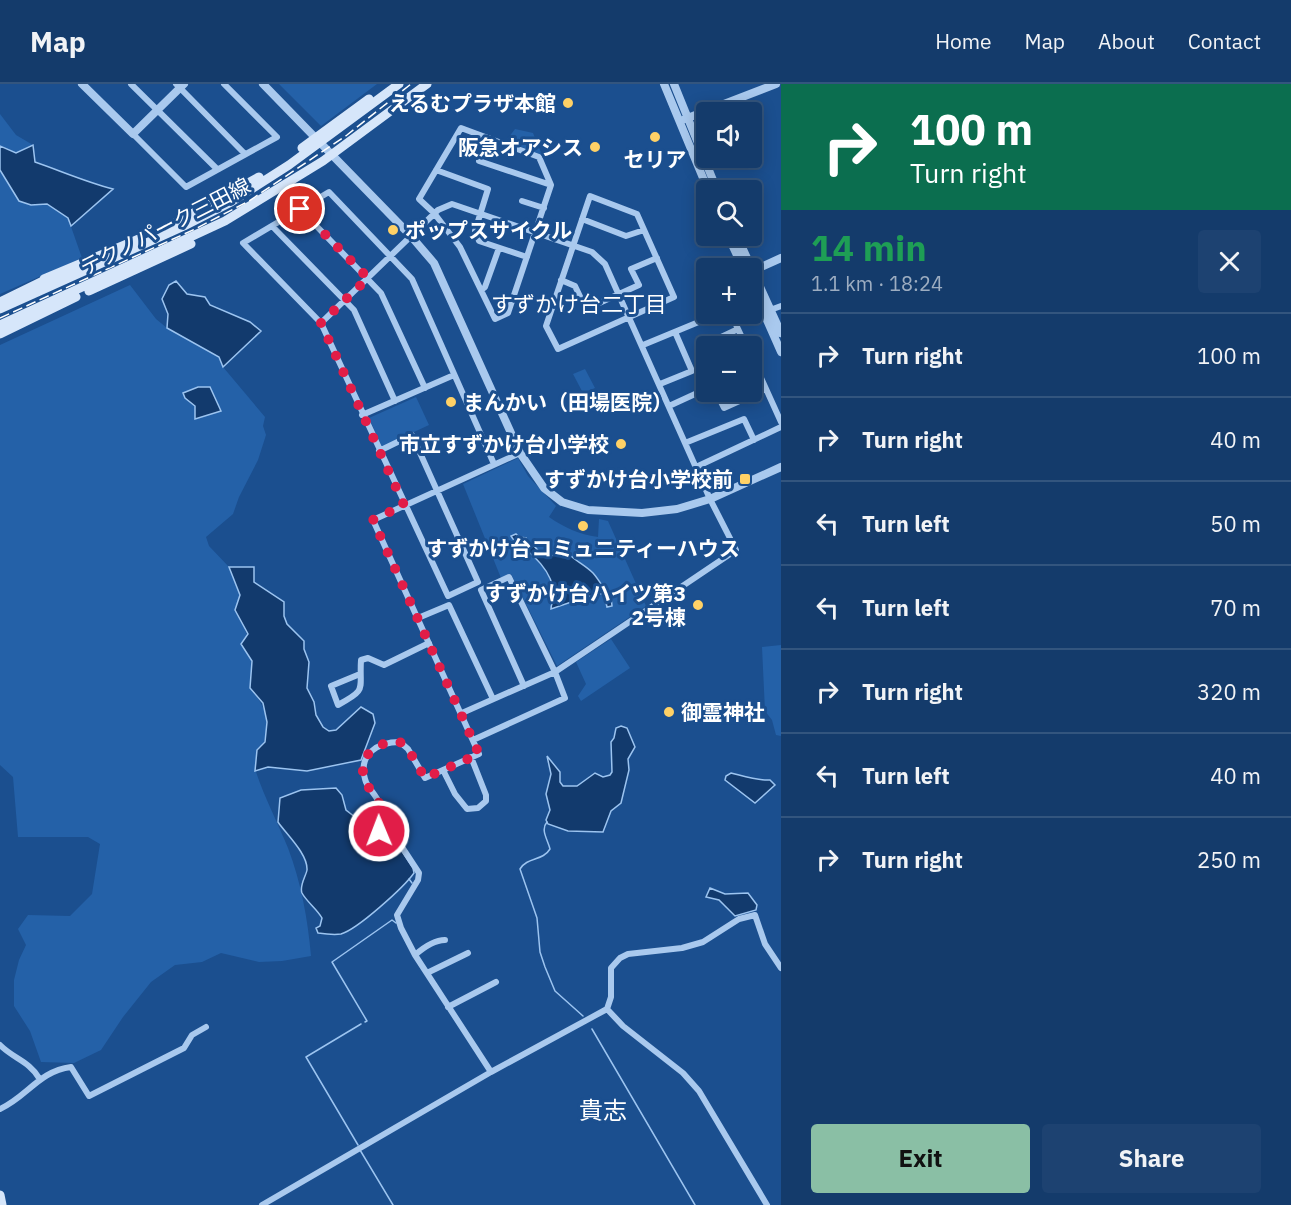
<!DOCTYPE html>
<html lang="en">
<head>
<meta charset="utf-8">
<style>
  :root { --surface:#143b6b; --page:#1d4271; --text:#f1f3f6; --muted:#9dadc1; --line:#33557e; --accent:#8abfa5 }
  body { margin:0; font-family:"IBM Plex Sans","Noto Sans JP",sans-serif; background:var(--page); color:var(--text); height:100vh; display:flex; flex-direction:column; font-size:22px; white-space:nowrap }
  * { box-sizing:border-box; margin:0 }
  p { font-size:20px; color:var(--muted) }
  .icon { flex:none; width:33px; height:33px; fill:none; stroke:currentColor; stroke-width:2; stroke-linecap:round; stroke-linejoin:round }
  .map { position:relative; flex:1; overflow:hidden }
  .details { display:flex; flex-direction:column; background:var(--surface); width:510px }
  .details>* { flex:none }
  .guide { background:#0b6e4f; color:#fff; overflow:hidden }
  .buttons { position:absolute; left:696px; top:18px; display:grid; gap:12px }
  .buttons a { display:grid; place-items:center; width:66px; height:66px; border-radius:6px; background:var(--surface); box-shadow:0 3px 15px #0003,0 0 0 2px var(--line); font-size:30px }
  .pin { position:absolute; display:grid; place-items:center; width:51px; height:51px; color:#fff; margin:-26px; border:3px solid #fff; border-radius:50%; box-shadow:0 2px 6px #0007 }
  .me { position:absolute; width:66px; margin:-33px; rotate:359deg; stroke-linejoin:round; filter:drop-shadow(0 0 4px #0008) }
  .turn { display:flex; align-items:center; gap:21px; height:126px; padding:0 30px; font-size:27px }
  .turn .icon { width:78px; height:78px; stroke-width:2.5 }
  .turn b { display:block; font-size:42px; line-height:51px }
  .round { display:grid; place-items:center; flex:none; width:63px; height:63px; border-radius:6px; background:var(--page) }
  .headline { display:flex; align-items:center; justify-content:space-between; height:102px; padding:0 30px }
  h1 { font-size:36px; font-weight:800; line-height:45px; color:#1e9e55 }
  .cta { display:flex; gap:12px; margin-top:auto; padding:12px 30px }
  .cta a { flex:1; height:69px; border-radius:6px; background:var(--accent); color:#111; font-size:24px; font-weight:800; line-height:69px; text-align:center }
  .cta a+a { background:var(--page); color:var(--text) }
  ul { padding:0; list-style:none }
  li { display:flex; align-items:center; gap:18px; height:84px; padding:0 30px; border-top:2px solid var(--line) }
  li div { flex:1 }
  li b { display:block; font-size:22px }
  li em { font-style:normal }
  header { display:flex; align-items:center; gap:36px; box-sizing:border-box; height:84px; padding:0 30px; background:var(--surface); border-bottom:2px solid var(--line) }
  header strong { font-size:28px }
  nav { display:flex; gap:33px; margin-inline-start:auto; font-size:21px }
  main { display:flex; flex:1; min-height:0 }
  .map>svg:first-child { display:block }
</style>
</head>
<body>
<header>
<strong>Map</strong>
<nav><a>Home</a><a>Map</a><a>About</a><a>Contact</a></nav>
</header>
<main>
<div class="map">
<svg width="781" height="1121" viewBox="0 0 781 1121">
  <rect width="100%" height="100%" fill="#1b4f8f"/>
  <path fill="#2461a8" d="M279,0H377L321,42Z
    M0,30L16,51L33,61L16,69L0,62Z
    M515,45L533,49L542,71L506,57Z
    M0,86L31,121L47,119L68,134L82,174L0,210Z
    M130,201L156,235L167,244L219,273L223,283L265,333L263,342L266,351L258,376L239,413L233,430L206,453L209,462L229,483L240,511L235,526C252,557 253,568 250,604C270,628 270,641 260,671C259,676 255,684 256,688C265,715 278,739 288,764C301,798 308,836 311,872L282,877L259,878L221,869L202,878L175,881L151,898L123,933L101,966L74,979L41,978L30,947L14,922V896L19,876L26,861L18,845L28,831L70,832L92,810L100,760L88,753H18L13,693L0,681V261Z
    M585,285L595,304L583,309L573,290Z
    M416,313L429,341L382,363L369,334Z
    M518,374L528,392L556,422L549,433C565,444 578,450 598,453L599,435L608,437L646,522L557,582L511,490L501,494L463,400Z
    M611,555L630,584L581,617L578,612L586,600L576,578Z
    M781,561V652L776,651L772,636L765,627L762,563Z"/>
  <path fill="#123a6d" stroke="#9cc4f0" stroke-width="1.5" d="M33,61L35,78C61,87 86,98 113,105L71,142L68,134L47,120L31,121L19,117L0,86V62L16,69Z
    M176,197L187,210L205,213L210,221L250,238L261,247L223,283L219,273L167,244L168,230L162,215L169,201Z
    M198,303H210L221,327L195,335V322L185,314L183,309Z
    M516,450L519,453L526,454L527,460L534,462L543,472L558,471L561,467L560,464L563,462C570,475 583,479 593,489C600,497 604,506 611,513L612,522L607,523L604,509L583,514L551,525C551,519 554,517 554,511C553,486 532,470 513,455L511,452Z
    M229,483H254V498L284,518V532L287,540L304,557V565L309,578L307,604L314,618L316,631L323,643L329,647L336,646L361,623L373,630L375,639L361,676L307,687L268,683L255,687L257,666L265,658L267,638L263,619L250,604L252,577L241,560L248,550L235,526L240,511Z
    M621,642L627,644L635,663L628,675L629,686L621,719L611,727L603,748L568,747L548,740L546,736L550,726L546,710L551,690L547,672L560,688V698L563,702H577L595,689L603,693L610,691L612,688L611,658L614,654L616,644Z
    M731,689C743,692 758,697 770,696L775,701L755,719L725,696L726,692Z
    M336,704L342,711L346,726L360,737L368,747L377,752L381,750L396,758L413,784L414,789C404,803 358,845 341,850C334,851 325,850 318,849L316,844L320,842L322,834C317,825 306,817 302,809C299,802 306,792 307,786C308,770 286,750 278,738L280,714L301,706Z
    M710,804L725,810L748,809L757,821L756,826L735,832L719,816L706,813Z"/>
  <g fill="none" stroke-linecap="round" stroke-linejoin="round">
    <path stroke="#9cc4f0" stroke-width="1.5" d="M547,738C540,746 548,756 550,765C543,777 527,773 520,785L537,834L540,868L545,883L555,907L583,932
      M409,795L412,799
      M365,938L367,937L332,878L392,836L396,839
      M592,945L695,1121
      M358,1061L306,973L361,940
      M360,1066L393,1121"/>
    <path stroke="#a9c9ee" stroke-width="6" d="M131,0L217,85
      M176,0L245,70
      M461,44L539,73L551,101L508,229L495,235L460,163L434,129L419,115Z
      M133,50L186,103L277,53L224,0
      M487,54L479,77L551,101
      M436,86L488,105L475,147L479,157L527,173
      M590,112L637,130L674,213L558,265L546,242Z
      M522,117L544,124
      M300,125L381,209L425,304
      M582,135L626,152L644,146
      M272,142L354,226L395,317
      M561,196L575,202L586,225L639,201L631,185L657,174
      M481,206L485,203L499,164
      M770,226L781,222
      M731,230L746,262
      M321,239L438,126L452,120L592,168L605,180L710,415L736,466L555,588L462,629
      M643,261L718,230
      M752,274L781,338
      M706,285L698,264L738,245
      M660,300L692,287L675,248
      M716,308L724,324L766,305
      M669,322L706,305
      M362,331L454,291
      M685,359L744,335L754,356
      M379,367L412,351L478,498L448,512L321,239L243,159L329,108L412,195L494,380
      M696,383L781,343
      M418,534L449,521L493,615
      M360,590L331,602L338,621C368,605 359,606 361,576L368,574L384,581L429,559
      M473,656L565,614L555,588L509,493L481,506L524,602
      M443,686L455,710L467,725L478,724L486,717V711L471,673
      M415,871C423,864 435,856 445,856
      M427,889L468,869
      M448,923L496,898
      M607,925L623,942L683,989L699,1007L767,1121
      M0,961C14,975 29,977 39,994
      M491,988L415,871L401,844L397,831L418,796L419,789L398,757L379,747C379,739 382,727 379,719C376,710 367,704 365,695C358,670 378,658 400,658L408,665L425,694L479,670L373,436L520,369
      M0,1025C27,1013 39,987 71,983L89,1012L184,964L192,951L206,943
      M262,1121L491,988L607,925L611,913V884L620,874L628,870L682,864L703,858L739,835L755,831L765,860L781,884"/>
    <path stroke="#a9c9ee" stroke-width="8" d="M82,0L133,50L184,0
      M263,0L410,151L434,179L520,369L544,404L562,418L588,426L642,429L677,425L710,415L781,383
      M664,0L708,106
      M674,0L717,106
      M685,35L776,0
      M728,152L743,184
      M737,152L781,249
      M752,187L781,174
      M752,202L781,268"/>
    <path stroke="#d6e6fa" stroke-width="9" d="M302,64L369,15
      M168,143L259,93
      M44,195L139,155
      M89,207L191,160
      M0,218L49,194
      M0,225L184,142L231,118L289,81L399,0
      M0,241L225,137L323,77L427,0
      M0,250L76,213
      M0,1111L2,1121"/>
    <path stroke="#fff" stroke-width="1.5" stroke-dasharray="10 4.5" stroke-linecap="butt" d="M0,234L195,145L249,117L347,51L411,0"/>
  </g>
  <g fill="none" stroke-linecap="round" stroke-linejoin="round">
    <path stroke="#e11d48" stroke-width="10" stroke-dasharray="0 18" d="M300,125L368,194L321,239L404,421L373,436L479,670L425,694L408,665L400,658C378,657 358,670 364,695C367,704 376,710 379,719C382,727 379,739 379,747"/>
  </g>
  <g fill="#ffd166" stroke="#1b4f8f" stroke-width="2">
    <circle cx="568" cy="19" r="6"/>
    <circle cx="655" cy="53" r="6"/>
    <circle cx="595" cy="63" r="6"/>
    <circle cx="393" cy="146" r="6"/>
    <circle cx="451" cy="318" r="6"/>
    <circle cx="621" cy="360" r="6"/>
    <rect x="739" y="389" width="12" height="12" rx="3"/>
    <circle cx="583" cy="442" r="6"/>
    <circle cx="698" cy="521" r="6"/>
    <circle cx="669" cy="628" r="6"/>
  </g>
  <g text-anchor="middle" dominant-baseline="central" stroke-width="6" stroke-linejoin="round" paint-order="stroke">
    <g font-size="21" font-weight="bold" fill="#fff" stroke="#1b4f8f" text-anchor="end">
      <text x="556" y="19">えるむプラザ本館</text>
      <text x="583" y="63">阪急オアシス</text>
      <text x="655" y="75" text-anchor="middle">セリア</text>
      <text x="405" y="146" text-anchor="start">ポップスサイクル</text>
      <text x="463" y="318" text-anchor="start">まんかい（田場医院）</text>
      <text x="609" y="360">市立すずかけ台小学校</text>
      <text x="733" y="395">すずかけ台小学校前</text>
      <text x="583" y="464" text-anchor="middle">すずかけ台コミュニティーハウス</text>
      <text x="686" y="509">すずかけ台ハイツ第3<tspan x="686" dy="24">2号棟</tspan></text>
      <text x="681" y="628" text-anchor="start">御霊神社</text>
    </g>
    <g font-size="21" fill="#fff" stroke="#1b4f8f">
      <text transform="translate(165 142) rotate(-27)">テクノパーク三田線</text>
    </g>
    <g font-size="22" fill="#fff" stroke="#1b4f8f">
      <text x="579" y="219">すずかけ台二丁目</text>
    </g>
    <g font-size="24" fill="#fff" stroke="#1b4f8f">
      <text x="603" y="1026">貴志</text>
    </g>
  </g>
</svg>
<div class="buttons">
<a><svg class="icon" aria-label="sound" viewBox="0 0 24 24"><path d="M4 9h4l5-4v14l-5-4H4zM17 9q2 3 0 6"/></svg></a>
<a><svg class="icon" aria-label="search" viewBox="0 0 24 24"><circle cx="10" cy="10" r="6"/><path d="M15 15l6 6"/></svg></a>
<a>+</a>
<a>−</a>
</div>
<div class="pin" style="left:300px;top:125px;background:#d93025"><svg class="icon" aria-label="arrive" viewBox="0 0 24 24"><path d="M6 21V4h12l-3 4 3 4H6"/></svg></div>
<svg class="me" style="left:379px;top:747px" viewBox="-20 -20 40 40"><circle r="17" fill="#e11d48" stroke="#fff" stroke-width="3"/><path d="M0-11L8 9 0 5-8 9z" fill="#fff"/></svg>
</div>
<section class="details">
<div class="guide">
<div class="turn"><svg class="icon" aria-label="right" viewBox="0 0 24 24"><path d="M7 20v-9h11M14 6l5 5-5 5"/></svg><div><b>100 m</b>Turn right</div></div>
</div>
<div class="headline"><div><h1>14 min</h1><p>1.1 km · 18:24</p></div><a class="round"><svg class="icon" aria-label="close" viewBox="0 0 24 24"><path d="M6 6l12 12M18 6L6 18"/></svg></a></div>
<ul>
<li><svg class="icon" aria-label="right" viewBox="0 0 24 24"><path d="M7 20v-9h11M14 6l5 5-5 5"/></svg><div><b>Turn right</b></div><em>100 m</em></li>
<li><svg class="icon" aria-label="right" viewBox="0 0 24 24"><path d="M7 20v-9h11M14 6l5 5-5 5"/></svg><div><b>Turn right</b></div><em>40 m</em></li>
<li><svg class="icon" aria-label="left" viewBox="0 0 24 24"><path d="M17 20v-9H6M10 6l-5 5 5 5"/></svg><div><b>Turn left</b></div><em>50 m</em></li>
<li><svg class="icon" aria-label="left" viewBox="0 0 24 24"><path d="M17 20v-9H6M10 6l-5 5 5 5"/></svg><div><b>Turn left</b></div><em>70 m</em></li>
<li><svg class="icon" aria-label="right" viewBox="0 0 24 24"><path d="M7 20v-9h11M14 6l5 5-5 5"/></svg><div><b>Turn right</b></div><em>320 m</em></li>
<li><svg class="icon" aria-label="left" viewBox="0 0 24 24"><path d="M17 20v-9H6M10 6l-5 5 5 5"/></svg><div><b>Turn left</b></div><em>40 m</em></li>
<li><svg class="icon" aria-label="right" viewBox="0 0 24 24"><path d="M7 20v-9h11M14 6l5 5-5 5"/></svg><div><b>Turn right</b></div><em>250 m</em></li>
</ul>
<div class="cta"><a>Exit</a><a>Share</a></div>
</section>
</main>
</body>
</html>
